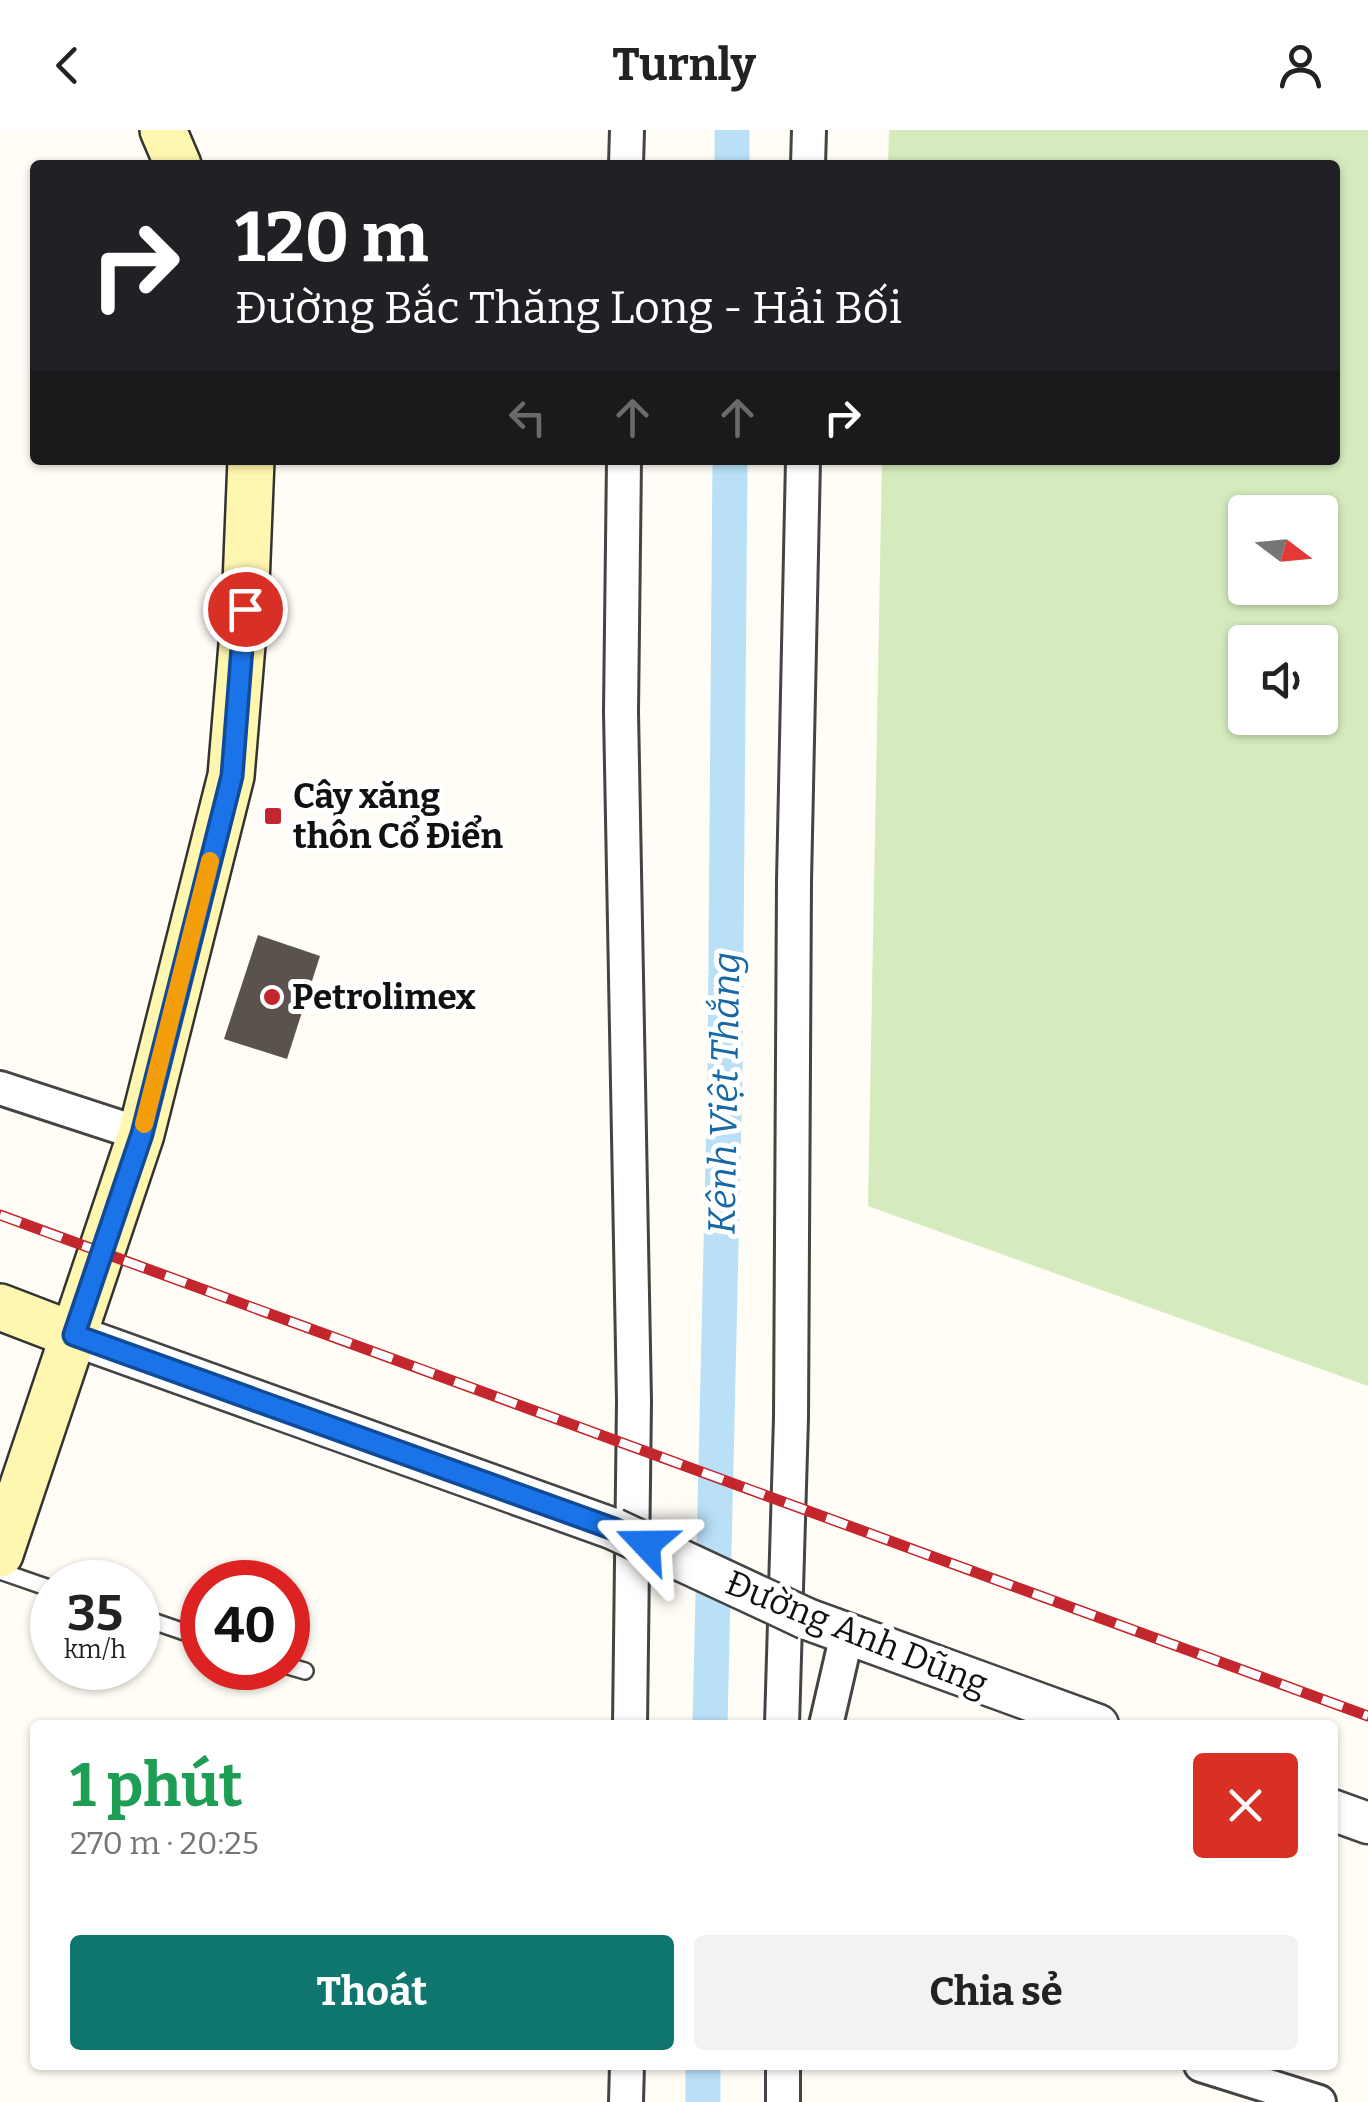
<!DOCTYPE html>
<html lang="vi">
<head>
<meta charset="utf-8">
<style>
  :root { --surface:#fff; --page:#f2f2f2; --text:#222; --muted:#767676; --accent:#0f766e }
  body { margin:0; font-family:Bitter,serif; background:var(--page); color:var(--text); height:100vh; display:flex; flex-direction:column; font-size:38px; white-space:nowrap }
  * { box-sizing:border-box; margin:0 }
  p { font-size:32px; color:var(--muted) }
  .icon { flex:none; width:55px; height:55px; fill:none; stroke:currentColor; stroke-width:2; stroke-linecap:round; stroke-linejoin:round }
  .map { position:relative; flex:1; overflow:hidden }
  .drawer { position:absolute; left:30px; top:1590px; width:1308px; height:350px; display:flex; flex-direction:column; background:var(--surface); border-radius:10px; box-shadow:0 2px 8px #0004 }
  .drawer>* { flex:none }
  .top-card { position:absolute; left:30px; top:30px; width:1310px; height:305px; border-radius:10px; box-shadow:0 2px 8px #0004; background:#202124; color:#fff; overflow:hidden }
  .needle { width:65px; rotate:106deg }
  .tools { position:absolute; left:1228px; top:365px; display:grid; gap:20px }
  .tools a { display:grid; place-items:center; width:110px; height:110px; border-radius:10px; background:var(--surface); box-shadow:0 2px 8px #0004; font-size:50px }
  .speed { position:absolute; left:30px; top:1430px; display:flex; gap:20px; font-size:50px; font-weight:700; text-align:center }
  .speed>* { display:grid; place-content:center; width:130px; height:130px; border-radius:50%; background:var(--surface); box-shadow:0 2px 8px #0004; line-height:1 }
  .speed small { font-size:25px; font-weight:400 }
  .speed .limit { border:15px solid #d22; background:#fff; color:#111 }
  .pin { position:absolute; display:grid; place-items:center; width:85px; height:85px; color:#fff; margin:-42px; border:5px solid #fff; border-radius:50%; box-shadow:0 2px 10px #0007 }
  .me { position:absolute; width:110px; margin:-55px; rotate:293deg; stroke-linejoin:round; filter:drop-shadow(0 0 8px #0008) }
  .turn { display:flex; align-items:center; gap:35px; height:210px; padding:0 40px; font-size:45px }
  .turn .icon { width:130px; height:130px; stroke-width:2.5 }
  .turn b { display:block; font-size:70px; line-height:85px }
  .lanes { display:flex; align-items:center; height:95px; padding:0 40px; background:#0003; justify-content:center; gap:50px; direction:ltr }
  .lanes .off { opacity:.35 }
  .round { display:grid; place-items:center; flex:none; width:105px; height:105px; border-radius:10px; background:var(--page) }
  .headline { display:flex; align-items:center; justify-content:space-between; height:170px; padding:0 40px }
  h1 { font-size:60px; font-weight:700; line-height:75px; color:#1e9e55 }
  .action { display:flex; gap:20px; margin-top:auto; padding:20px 40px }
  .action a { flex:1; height:115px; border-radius:10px; background:var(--accent); color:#fff; font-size:40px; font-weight:700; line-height:115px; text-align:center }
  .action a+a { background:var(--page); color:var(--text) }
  header { display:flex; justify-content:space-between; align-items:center; height:130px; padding:0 40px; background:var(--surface); font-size:45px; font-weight:700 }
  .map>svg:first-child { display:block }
</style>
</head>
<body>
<header><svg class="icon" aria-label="back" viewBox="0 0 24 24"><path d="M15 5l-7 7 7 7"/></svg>Turnly<svg class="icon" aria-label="person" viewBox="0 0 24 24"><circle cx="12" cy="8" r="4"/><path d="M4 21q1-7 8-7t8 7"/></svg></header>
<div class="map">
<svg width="1368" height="1972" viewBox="0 0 1368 1972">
  <rect width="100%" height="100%" fill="#fffdf5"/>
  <path fill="#d5ebbd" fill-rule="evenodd" d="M889,0H1368V1256L868,1076L882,330H1335V35H888ZM1245,382H1320V458H1245ZM1245,512H1320V588H1245Z"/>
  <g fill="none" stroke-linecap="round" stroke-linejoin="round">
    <path stroke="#b9e0f7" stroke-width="35" d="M732,35V0
      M710,1595L725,943L730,330
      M703,1972V1935"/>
  </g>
  <path fill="#5a524d" d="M258,805L320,826L287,929L224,909Z"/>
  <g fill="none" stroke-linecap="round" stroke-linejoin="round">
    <defs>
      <path id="service" d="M0,1441L52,1459
        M138,1486L202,1508
        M288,1536L305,1541"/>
      <path id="minor" d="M626,35L627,0
        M808,35L809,0
        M624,330L621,582L634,1271L630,1595
        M0,958L141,1004
        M782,1595L791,1288L794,751L803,330
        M826,1595L847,1504
        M783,1935V1972
        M1201,1935L1319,1972
        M626,1972L627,1935"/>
      <path id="tertiary" d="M73,1205L614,1399
        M807,1489L1098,1595
        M1332,1680L1368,1693"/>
      <path id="secondary" d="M163,0L178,35
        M0,1177L73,1205
        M0,1424L141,1004L231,646L245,479L251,330"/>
    </defs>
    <use href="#service" stroke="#444" stroke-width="20"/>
    <use href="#minor" stroke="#444" stroke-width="38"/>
    <use href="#tertiary" stroke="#444" stroke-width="45"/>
    <use href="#secondary" stroke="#333" stroke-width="50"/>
    <use href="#service" stroke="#fff" stroke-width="15"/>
    <use href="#minor" stroke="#fff" stroke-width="32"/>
    <use href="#tertiary" stroke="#fff" stroke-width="40"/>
    <use href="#secondary" stroke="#fff6b0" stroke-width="45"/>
    <defs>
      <path id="rail" d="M0,1085L1368,1586"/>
    </defs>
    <use href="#rail" stroke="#c4262e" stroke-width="11"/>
    <use href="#rail" stroke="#fff" stroke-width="8" stroke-dasharray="22" stroke-linecap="butt"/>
    <defs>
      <path id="tertiary-bridge" d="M614,1399L807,1489"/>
    </defs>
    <use href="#tertiary-bridge" stroke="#444" stroke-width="45" stroke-linecap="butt"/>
    <use href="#tertiary-bridge" stroke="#fff" stroke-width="40"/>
  </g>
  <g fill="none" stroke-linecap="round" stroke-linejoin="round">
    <defs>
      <path id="route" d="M245,479L232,646L142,1004L74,1205L614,1399L646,1414"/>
    </defs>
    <use href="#route" stroke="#114b97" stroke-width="25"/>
    <use href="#route" stroke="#1a73e8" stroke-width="18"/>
    <path stroke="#f59e0b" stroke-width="18" d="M144,994L210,731"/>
  </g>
  <g fill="#c4262e" stroke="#fff" stroke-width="4">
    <rect x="263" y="676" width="20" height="20" rx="5"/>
    <circle cx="272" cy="867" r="10"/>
  </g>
  <g text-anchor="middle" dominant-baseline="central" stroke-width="10" stroke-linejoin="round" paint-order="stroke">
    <g font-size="35" font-weight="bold" fill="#111" stroke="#fff" text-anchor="start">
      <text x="293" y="666">Cây xăng<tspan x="293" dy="40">thôn Cổ Điển</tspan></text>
      <text x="292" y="867">Petrolimex</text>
    </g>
    <g font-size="35" fill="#111" stroke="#fff">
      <text transform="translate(857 1503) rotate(22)">Đường Anh Dũng</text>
    </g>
    <g font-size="38" font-style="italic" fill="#1768a6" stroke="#fff">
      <text transform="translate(724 963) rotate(-89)">Kênh Việt Thắng</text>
    </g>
  </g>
</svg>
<div class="tools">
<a><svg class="needle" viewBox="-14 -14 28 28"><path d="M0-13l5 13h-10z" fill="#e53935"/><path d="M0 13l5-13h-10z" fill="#767676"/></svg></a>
<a><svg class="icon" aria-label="sound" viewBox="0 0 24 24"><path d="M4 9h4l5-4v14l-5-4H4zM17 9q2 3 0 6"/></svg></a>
</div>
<div class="speed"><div>35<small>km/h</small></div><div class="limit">40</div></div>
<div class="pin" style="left:245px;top:479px;background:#d93025"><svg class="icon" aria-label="arrive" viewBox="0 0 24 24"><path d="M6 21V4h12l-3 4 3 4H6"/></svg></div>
<svg class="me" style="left:646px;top:1414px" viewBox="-20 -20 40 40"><path d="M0-17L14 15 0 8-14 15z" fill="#1a73e8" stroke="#fff" stroke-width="4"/></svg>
<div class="top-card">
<div class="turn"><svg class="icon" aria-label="right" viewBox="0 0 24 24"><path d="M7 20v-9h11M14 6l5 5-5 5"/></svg><div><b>120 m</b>Đường Bắc Thăng Long - Hải Bối</div></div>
<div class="lanes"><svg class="icon off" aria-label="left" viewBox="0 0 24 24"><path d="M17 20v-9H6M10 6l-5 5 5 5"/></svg><svg class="icon off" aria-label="ahead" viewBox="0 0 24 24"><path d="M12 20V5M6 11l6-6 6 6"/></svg><svg class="icon off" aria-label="ahead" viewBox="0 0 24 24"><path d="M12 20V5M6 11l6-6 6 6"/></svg><svg class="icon" aria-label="right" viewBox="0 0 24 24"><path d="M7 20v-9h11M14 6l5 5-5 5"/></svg></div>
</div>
<section class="drawer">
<div class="headline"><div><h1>1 phút</h1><p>270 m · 20:25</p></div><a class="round" style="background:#d93025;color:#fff"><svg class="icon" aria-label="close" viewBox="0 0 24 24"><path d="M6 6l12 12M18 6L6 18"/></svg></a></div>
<div class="action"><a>Thoát</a><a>Chia sẻ</a></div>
</section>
</div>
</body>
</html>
